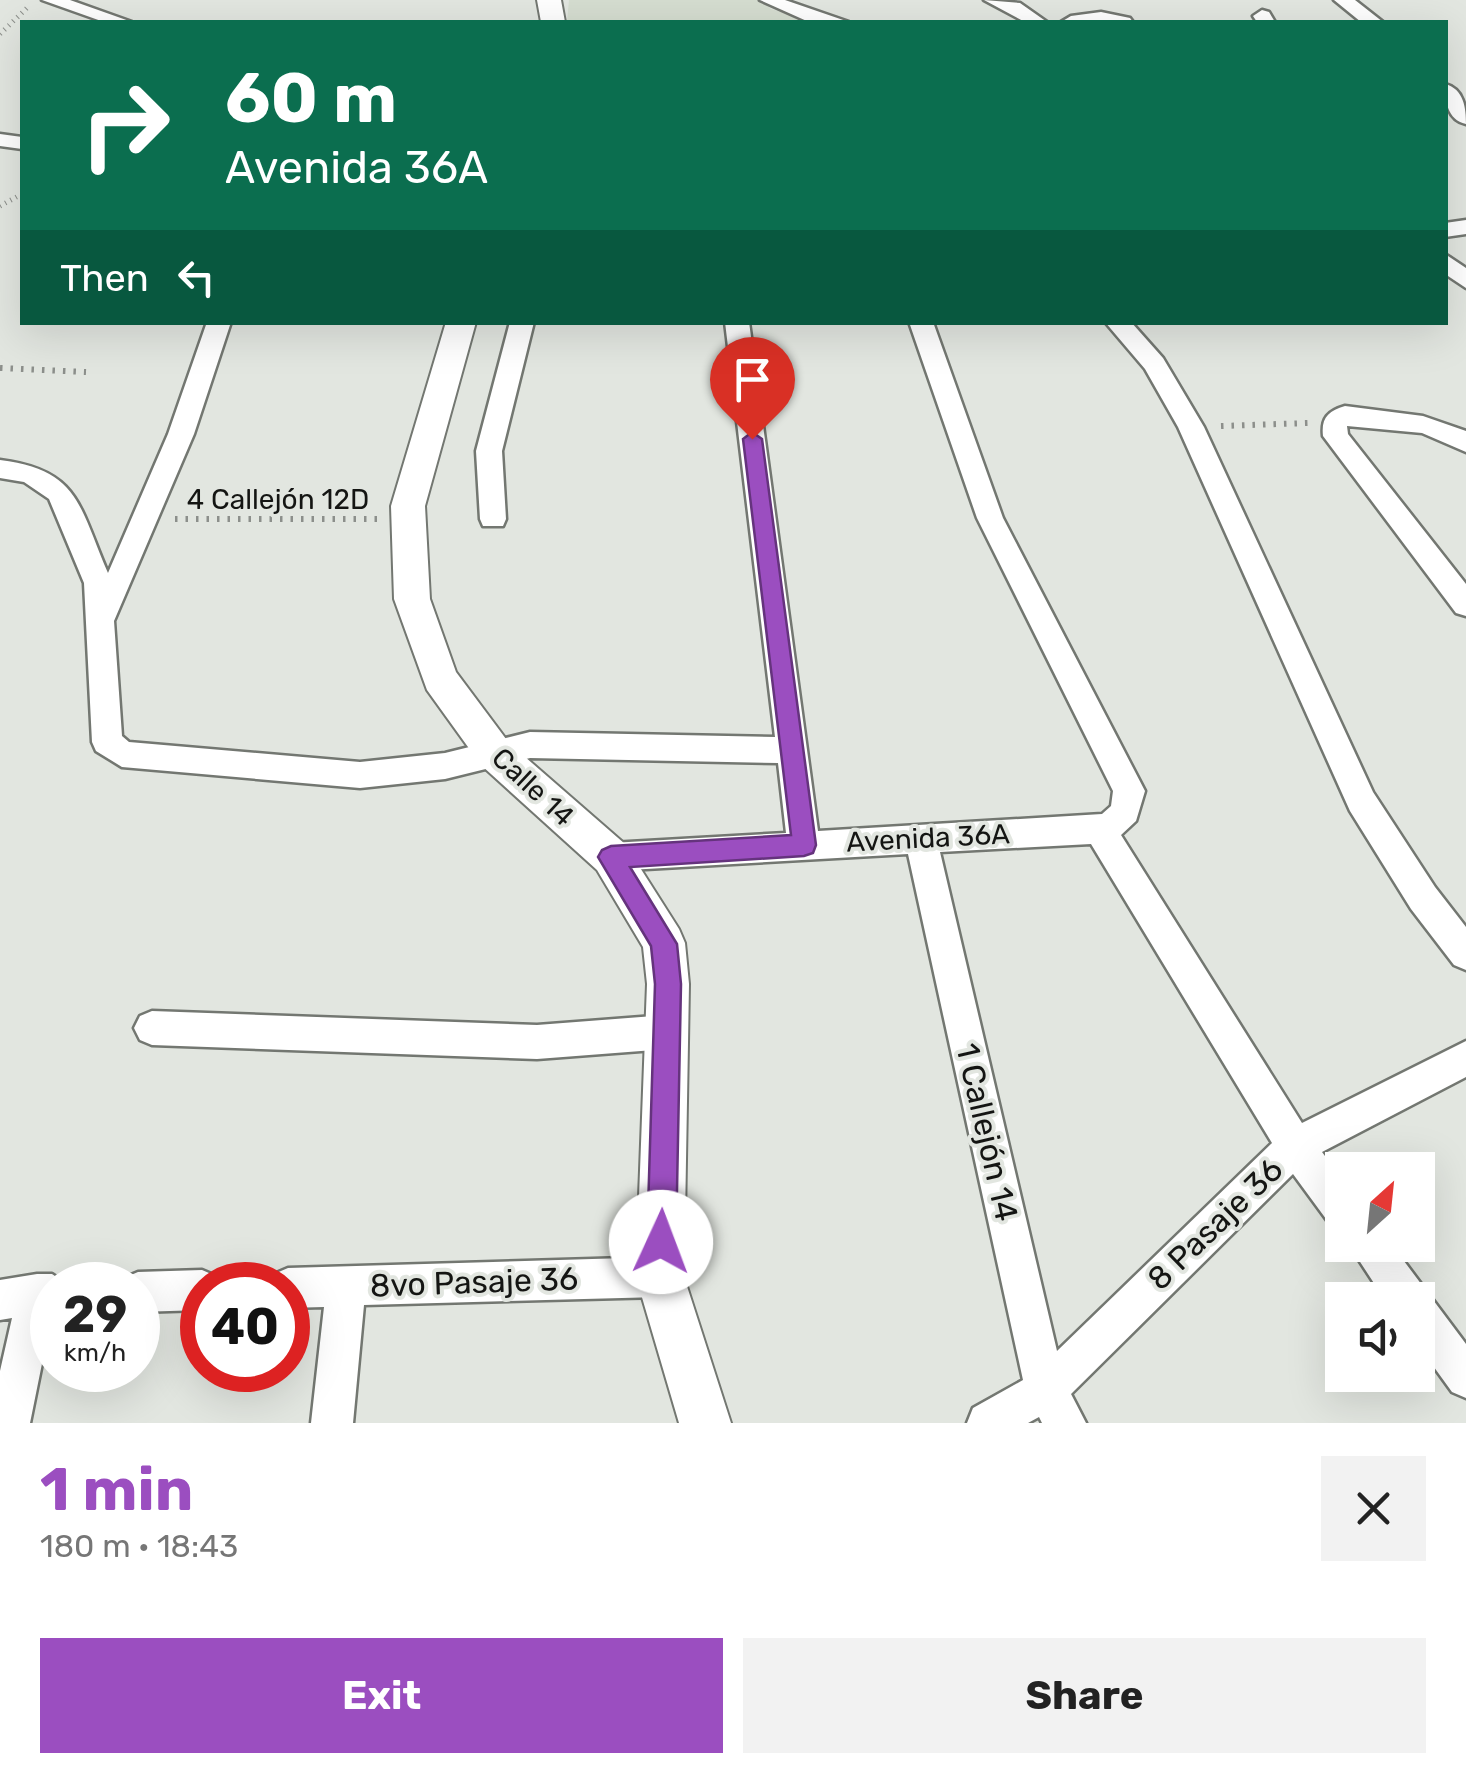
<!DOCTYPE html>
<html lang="en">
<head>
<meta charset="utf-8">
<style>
  :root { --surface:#fff; --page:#f2f2f2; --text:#222; --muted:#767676; --accent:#9b4ec0 }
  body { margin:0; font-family:Rubik,sans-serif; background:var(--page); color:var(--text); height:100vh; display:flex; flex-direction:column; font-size:38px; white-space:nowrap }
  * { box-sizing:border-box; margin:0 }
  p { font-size:32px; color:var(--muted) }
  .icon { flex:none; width:55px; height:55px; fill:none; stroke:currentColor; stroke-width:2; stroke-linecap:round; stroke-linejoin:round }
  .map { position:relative; height:1423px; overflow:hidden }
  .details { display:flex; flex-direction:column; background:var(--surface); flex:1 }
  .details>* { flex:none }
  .top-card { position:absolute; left:20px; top:20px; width:1428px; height:305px; border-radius:0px; box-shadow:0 10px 40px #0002; background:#0b6e4f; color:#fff; overflow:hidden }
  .needle { width:65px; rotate:27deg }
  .controls { position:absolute; left:1325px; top:1152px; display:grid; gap:20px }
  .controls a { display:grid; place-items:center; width:110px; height:110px; border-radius:0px; background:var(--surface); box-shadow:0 10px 40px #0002; font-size:50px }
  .speed { position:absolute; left:30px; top:1262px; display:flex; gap:20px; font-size:50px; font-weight:700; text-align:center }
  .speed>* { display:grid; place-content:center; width:130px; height:130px; border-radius:50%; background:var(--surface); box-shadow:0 10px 40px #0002; line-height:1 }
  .speed small { font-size:25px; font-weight:400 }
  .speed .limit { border:15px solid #d22; background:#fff; color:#111 }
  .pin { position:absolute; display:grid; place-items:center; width:85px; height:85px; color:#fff; margin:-102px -42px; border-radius:50% 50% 50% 0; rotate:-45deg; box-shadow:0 0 10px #0007 }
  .pin .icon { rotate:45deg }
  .me { position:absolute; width:110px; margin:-55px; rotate:2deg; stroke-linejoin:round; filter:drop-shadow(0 0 8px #0008) }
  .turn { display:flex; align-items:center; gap:35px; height:210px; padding:0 40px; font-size:45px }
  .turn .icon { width:130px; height:130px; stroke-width:2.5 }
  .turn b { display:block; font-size:70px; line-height:85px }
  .then { display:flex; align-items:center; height:95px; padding:0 40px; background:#0003; gap:20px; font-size:38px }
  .round { display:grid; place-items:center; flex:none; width:105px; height:105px; border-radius:0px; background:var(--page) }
  .headline { display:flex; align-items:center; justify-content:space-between; height:170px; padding:0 40px }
  h1 { font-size:60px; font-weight:700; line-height:75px; color:var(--accent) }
  .action { display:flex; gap:20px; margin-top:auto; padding:20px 40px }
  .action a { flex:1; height:115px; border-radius:0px; background:var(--accent); color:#fff; font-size:40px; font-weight:700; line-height:115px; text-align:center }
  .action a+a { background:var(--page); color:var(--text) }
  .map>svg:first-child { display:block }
</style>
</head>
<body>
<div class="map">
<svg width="1466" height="1423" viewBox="0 0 1466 1423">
  <rect width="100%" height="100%" fill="#e2e6e0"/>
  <path fill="#d5ddd0" d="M569,0H761L771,9L817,22H567Z"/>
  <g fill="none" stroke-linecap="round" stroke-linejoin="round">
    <defs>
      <path id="minor" d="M42,0H70L132,22H104Z
        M760,0H785L849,22H809Z
        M984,0L1020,3L1047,22H1025Z
        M1334,0H1355L1383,22H1361Z
        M1262,10L1269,12L1275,22H1257L1253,16Z
        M1101,12L1130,18L1133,22H1061L1071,16Z
        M1445,84C1464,89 1466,108 1466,124C1447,120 1445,100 1445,84Z
        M0,134L22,137V149L0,146Z
        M1466,220V234L1445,237V223Z
        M1445,254L1466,268V288L1445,274Z
        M207,322H231L194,434L114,621L122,736L129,742L360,762L445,753L530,732L775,737L725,322H749L818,831L1102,814L1111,806L1113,791L977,518L909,322H933L1003,518L1145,791L1136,821L1121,835L1302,1123L1466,1041V1077L1322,1152L1342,1179V1229L1329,1223L1293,1174L1071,1394L1086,1423H1042L1039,1417L1028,1423H967L973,1408L1023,1380L908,854L611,871L600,867L595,857L600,847L611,843L786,833L778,763L530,758L445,779L360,788L122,767L96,751L92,742L84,583L49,499L24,482L0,478V460C80,470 79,507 108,573L168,434ZM1091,844L1272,1143L1057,1351L940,852Z
        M510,322H534L502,451L506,519L503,526H483L480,519L476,451Z
        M1105,322H1131L1163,358L1204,427L1373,792L1435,887L1466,927V970L1454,965L1411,909L1350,811L1178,427L1145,369Z
        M1345,406L1423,416L1466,431V452L1422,433L1347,426L1348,434L1466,584V616L1456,613L1323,436C1321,418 1328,411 1345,406Z
        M152,1011L537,1025L667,1015L679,1020L685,1032L679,1044L667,1049L537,1059L152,1045L140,1040L134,1028L140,1016Z
        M1349,1245H1392L1466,1344V1398L1452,1392L1418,1345V1300H1385Z
        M660,1257L674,1263L680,1277L674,1291L660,1297L364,1305L353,1423H311L324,1307L288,1308V1285H270L274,1274L288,1268Z
        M202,1270L216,1276L220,1285H202V1310L138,1312V1285H121L124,1278L138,1272Z
        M37,1274H52L68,1285H52V1314L30,1423H0V1371L12,1318L0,1320V1280Z"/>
      <path id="tertiary" d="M537,0H561L565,22H541Z
        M446,322H476L425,506L430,599L456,672L509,743L625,844L679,929L685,943L689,984L684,1277L731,1423H679L636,1277L647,984L643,947L597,870L481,765L427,690L394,599L391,506Z"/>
    </defs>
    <use href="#minor" stroke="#737771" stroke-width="5"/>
    <use href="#tertiary" stroke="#737771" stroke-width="4"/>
    <path stroke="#8c8f8b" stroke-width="5" stroke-dasharray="1 5" stroke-linecap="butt" d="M0,34L28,7
      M0,206L22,194"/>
    <path stroke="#8c8f8b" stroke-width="6" stroke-dasharray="2.5 8" stroke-linecap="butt" d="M0,368L86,372
      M1221,426L1308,423
      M175,519H377"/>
    <use href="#minor" fill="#fff" fill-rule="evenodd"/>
    <use href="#tertiary" fill="#fff" fill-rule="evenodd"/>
  </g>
  <path fill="#9b4ec0" stroke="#65337d" stroke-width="2.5" d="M752,432L762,439L816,845L813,853L804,856L630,867L677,944L681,984L676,1242L672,1252L661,1257L651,1252L647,1242L655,984L651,946L598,857L602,850L611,846L791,835L743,439Z"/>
  <g text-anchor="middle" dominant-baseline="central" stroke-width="8" stroke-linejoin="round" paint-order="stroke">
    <g font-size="28" fill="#141513" stroke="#e2e6e0">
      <text x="278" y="499">4 Callejón 12D</text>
      <text transform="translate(533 787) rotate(43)">Calle 14</text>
      <text transform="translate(928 838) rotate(-3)">Avenida 36A</text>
    </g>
    <g font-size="32" fill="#141513" stroke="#e2e6e0">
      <text transform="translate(987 1132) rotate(77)">1 Callejón 14</text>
      <text transform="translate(1215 1224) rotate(-44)">8 Pasaje 36</text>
      <text transform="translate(474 1282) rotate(-2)">8vo Pasaje 36</text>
    </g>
  </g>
</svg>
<div class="controls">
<a><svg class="needle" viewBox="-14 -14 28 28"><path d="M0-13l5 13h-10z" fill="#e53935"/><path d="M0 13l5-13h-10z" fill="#767676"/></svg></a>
<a><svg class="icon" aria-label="sound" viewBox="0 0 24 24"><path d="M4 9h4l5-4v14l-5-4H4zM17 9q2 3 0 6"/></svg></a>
</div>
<div class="speed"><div>29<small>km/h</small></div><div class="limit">40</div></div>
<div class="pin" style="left:752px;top:439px;background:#d93025"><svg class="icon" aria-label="arrive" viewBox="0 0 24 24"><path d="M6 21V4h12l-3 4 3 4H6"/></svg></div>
<svg class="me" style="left:661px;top:1242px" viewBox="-20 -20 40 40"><circle r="19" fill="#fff"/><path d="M0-13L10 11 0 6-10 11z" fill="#9b4ec0"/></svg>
<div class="top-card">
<div class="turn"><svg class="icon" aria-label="right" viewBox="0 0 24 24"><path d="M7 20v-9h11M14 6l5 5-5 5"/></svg><div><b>60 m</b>Avenida 36A</div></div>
<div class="then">Then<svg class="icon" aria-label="left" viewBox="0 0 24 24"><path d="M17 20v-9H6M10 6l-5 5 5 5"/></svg></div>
</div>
</div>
<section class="details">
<div class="headline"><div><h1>1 min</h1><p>180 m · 18:43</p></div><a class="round"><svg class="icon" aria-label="close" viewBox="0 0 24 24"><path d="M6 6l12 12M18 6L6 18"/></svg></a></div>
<div class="action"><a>Exit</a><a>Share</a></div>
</section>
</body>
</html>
